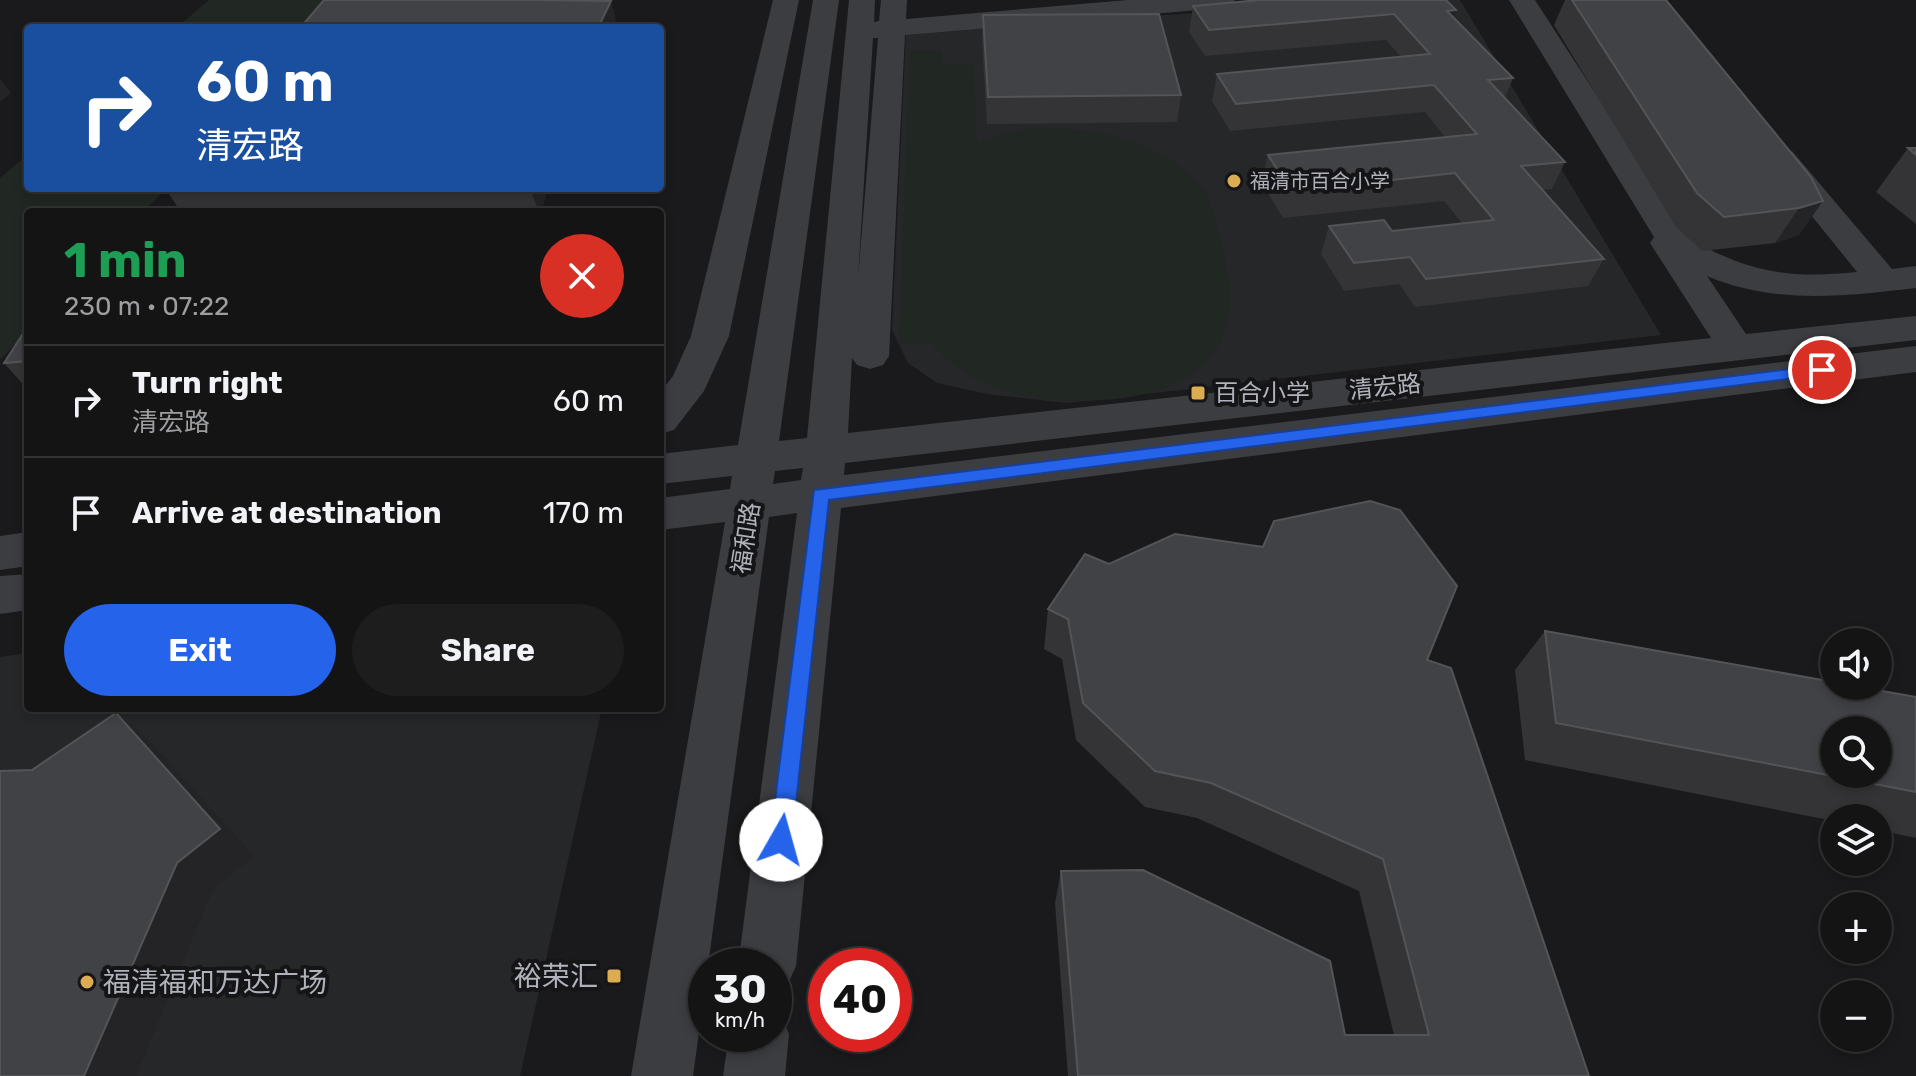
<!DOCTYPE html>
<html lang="en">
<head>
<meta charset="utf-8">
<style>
  :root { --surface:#141415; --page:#1d1d1e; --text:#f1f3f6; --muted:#9d9ea0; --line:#333334; --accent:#2563eb }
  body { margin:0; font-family:Rubik,"Noto Sans SC",sans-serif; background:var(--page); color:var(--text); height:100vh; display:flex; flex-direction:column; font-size:30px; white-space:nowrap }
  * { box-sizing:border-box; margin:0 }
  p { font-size:26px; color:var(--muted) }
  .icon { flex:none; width:44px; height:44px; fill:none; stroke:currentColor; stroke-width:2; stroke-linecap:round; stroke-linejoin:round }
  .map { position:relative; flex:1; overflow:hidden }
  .panel { position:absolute; left:24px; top:208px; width:640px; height:504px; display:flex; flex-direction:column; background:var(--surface); border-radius:8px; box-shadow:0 4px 12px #0003,0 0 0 2px var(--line) }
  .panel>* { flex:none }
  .hud { position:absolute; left:24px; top:24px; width:640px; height:168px; border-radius:8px; box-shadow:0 4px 12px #0003,0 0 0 2px var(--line); background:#1a4fa0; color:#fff; overflow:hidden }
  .buttons { position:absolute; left:1820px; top:628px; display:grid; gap:16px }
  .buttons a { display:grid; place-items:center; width:72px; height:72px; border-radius:50%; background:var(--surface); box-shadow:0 4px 12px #0003,0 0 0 2px var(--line); font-size:40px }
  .speed { position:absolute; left:688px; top:948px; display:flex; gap:16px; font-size:40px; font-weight:700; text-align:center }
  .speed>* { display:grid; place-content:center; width:104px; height:104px; border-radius:50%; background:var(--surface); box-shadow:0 4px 12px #0003,0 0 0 2px var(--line); line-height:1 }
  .speed small { font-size:20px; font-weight:400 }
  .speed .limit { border:12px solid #d22; background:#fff; color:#111 }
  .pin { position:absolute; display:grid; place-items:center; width:68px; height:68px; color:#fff; margin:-34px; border:4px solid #fff; border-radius:50%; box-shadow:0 2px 8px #0007 }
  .me { position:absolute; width:88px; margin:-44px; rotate:7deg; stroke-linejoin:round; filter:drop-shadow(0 0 6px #0008) }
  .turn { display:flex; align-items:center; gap:28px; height:168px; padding:0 40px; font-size:36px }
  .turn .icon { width:104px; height:104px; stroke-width:2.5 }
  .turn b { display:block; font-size:56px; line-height:68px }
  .round { display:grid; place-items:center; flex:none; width:84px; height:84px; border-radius:42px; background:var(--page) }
  .head { display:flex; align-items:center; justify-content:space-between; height:136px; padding:0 40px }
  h1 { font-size:48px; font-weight:700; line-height:60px; color:#1e9e55 }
  .action { display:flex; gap:16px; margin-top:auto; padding:16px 40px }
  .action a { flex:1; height:92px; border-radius:48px; background:var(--accent); color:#fff; font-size:32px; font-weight:700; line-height:92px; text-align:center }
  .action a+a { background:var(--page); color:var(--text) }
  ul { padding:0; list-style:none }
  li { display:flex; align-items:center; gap:24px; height:112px; padding:0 40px; border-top:2px solid var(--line) }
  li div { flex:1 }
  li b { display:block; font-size:30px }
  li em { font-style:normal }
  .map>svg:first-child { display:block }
</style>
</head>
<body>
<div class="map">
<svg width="1916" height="1076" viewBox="0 0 1916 1076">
  <rect width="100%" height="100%" fill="#1a1a1c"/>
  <path fill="#262729" d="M1411,0H1460L1661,335L1067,403L987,394L937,383L908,363L892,330L906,31Z
    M28,653V708H602L520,1076H0V657Z"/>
  <path fill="#212722" d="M209,0H349L322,28H176Z
    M910,50H942V65H973L977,143C990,139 1004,132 1017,130C1081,124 1159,136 1202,188C1212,200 1220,240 1224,257C1251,366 1176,400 1080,401C1021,401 973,388 932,344H899Z
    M28,154V188H167L143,212H28V331L0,360V178Z"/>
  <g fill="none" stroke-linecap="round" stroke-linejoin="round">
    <path fill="#3c3d41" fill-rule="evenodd" d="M773,0H799L729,336L704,391L674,430L660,434V393L673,376L691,336Z
      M813,0H839L779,441L807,438L849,0H875L874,22L879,21L881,0H907L906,19L1128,0H1235L1231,6L1222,8L905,35L889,356L883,365L870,369L857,365L852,358L848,433L1711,338L1650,243L1654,237L1509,0H1535L1689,238C1746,272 1790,279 1857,272L1765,158L1770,151H1792L1892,269L1916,266V288C1845,296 1775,305 1707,276L1746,334L1916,316V340L845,463L844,475L1916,346V372L841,508L796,966L787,986L774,992V966H738L797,513L769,517L693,1076H631L725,522L660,530V498L730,489L732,476L660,484V454L738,445ZM873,38H878L858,278ZM803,468L801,480L773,484L775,471Z
      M28,532V566L0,570V536Z
      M28,574V610L0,614V576Z
      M774,1010L780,1013L789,1034L785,1076H723L729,1034H774Z"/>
  </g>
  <path fill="#343437" d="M1565,0H1572L1811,177L1799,235L1775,243L1702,251L1676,227L1554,25Z
    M1193,6L1453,17L1513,78L1505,98L1565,162L1552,189L1542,190L1604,259L1588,286L1415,307L1399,284L1344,291L1321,254L1329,226L1392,231L1462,223L1444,201L1283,218L1261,182L1268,155L1445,137L1425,112L1230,131L1212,101L1217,74L1401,57L1386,40L1205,56L1189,32Z
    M983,15L1181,95L1177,122L987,124L982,41Z
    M1908,148H1916V224L1876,192Z
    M165,188H548L541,212H181Z
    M28,326V390L4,363Z
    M1109,564L1427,660L1589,1076H1068L1055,903L1061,871L1345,1035H1394L1359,891L1197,818L1145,807L1076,740L1062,659L1044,649L1048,609Z
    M1545,631L1916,697V838L1878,830V818H1834V821L1525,760L1515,670Z"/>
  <path fill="#242426" d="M611,1L618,28H598Z
    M1456,10L1447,36V11Z
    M0,78L11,93L0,102Z
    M530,188H548L541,212H539Z
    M1823,201L1799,235L1775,243L1799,208Z
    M116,713L151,742L254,856L213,889L136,1076H84Z"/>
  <path fill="#414245" stroke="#535457" stroke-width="2" fill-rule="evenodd" d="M324,0H533L611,1L598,28H300Z
    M1260,0H1446L1456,10L1447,11L1513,78L1488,80L1565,162L1521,166L1604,259L1426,279L1410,257L1354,263L1329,226L1384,220L1392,231L1494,220L1455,173L1291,191L1268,155L1477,134L1434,85L1236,104L1217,74L1430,54L1394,14L1209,30L1193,6Z
    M1572,0H1666L1811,177L1823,201L1799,208L1724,217L1697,193Z
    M1159,14L1181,95L988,97L983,15Z
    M1908,148H1916V155Z
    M28,326V361L4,363Z
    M1370,501L1400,510L1457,586L1427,660L1451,668L1589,1076H1078L1061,871L1143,870L1330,961L1345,1035H1429L1383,859L1211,783L1155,771L1083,703L1068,619L1048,609L1085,554L1109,564L1175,534L1263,547L1274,521Z
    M1545,631L1834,682V686H1854L1916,697V792L1556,723ZM1834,730H1878V774H1834Z
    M116,713L220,829L177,863L84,1076H0V771L32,770Z"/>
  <path fill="#2563eb" stroke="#184099" stroke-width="2" d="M1822,365L1827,366V374L829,500L792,840L789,848L781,851L773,848L770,840L814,490Z"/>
  <g fill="#dcac52" stroke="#151517" stroke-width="3">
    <circle cx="1234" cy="181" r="8"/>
    <rect x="1190" y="385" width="16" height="16" rx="4"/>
    <rect x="606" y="968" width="16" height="16" rx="4"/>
    <circle cx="87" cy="982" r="8"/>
  </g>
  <g text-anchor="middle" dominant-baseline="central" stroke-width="8" stroke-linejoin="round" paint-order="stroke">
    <g font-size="20" fill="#afb2ba" stroke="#151517" text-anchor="start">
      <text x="1250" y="181">福清市百合小学</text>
    </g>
    <g font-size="24" fill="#afb2ba" stroke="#151517">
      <text transform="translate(1385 387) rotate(-6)">清宏路</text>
      <text transform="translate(746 538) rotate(-81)">福和路</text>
    </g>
    <g font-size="24" fill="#afb2ba" stroke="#151517" text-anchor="start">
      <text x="1214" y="393">百合小学</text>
    </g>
    <g font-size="28" fill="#afb2ba" stroke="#151517" text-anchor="end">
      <text x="598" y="976">裕荣汇</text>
      <text x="103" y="982" text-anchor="start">福清福和万达广场</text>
    </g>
  </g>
</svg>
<div class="buttons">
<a><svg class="icon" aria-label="sound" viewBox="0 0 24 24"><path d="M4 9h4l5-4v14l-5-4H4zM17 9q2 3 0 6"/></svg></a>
<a><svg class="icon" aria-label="search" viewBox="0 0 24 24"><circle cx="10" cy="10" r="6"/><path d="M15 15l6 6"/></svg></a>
<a><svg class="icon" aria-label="layers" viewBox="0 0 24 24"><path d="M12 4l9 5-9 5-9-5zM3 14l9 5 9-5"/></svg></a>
<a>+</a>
<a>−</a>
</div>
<div class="speed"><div>30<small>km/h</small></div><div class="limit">40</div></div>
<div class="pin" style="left:1822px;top:370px;background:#d93025"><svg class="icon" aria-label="arrive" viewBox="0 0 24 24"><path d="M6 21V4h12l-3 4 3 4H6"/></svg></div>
<svg class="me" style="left:781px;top:840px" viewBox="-20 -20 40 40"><circle r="19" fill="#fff"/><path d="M0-13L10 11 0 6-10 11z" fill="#2563eb"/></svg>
<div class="hud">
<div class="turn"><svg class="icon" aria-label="right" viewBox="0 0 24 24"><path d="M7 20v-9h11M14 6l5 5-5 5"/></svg><div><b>60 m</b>清宏路</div></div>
</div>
<section class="panel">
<div class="head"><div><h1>1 min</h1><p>230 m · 07:22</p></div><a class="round" style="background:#d93025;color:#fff"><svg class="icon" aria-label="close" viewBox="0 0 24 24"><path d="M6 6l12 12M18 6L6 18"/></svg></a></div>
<ul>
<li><svg class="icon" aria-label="right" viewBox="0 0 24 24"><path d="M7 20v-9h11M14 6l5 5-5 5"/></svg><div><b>Turn right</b><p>清宏路</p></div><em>60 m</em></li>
<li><svg class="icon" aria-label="arrive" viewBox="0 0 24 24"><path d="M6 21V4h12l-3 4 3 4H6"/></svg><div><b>Arrive at destination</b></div><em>170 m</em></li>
</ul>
<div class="action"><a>Exit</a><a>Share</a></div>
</section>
</div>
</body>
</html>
